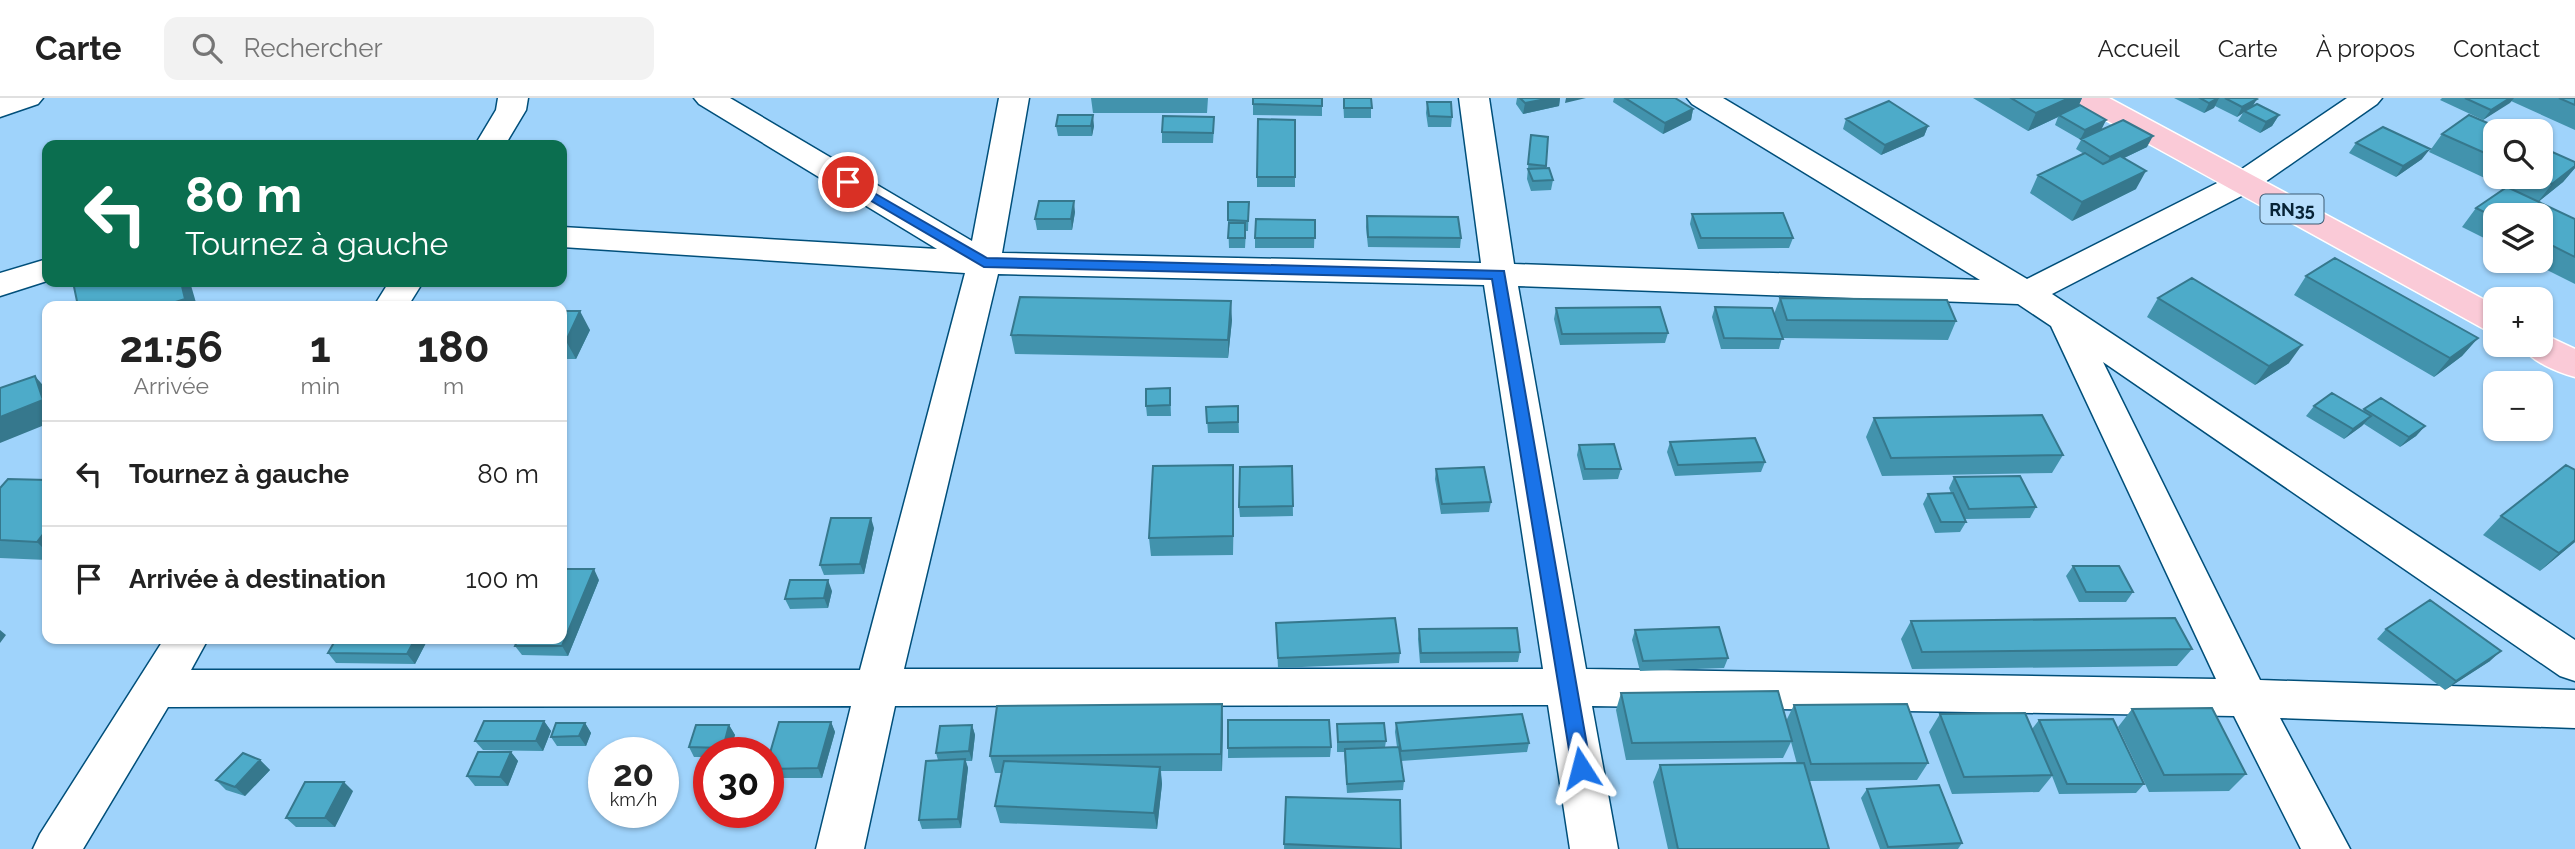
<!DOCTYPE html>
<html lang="fr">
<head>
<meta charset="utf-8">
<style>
  :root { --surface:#fff; --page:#f2f2f2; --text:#222; --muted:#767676; --line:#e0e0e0 }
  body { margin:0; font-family:Raleway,sans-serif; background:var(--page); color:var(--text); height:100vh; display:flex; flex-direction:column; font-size:26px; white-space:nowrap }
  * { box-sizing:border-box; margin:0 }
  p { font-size:23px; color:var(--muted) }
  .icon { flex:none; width:38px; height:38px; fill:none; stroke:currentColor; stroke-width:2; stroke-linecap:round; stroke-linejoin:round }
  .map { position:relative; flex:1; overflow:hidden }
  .drawer { position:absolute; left:42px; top:203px; width:525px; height:343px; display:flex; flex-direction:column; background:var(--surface); border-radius:14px; box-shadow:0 2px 5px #0004 }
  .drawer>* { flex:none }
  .banner { position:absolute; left:42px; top:42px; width:525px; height:147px; border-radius:14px; box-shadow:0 2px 5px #0004; background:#0b6e4f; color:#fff; overflow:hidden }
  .buttons { position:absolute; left:2483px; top:21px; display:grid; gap:14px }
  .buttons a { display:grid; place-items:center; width:70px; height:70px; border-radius:14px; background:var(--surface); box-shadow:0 2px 5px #0004; font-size:35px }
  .speed { position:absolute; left:588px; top:639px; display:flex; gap:14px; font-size:35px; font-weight:700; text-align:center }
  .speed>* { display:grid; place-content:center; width:91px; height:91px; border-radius:50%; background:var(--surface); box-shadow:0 2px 5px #0004; line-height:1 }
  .speed small { font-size:18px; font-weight:400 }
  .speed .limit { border:10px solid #d22; background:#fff; color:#111 }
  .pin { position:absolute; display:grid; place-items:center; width:60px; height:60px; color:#fff; margin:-30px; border:4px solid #fff; border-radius:50%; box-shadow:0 2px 7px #0007 }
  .me { position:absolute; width:77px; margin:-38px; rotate:351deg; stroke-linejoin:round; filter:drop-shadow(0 0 5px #0008) }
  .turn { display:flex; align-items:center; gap:24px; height:147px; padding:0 28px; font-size:32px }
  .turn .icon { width:91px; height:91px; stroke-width:2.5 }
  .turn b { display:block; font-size:49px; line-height:60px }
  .eta { display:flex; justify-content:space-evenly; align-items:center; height:119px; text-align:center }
  .eta b { font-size:42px; font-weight:700; line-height:49px }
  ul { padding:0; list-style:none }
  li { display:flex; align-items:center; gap:21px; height:105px; padding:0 28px; border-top:2px solid var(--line) }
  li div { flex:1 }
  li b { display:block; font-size:26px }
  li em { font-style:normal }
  header { display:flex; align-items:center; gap:42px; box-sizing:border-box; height:98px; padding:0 35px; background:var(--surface); border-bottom:2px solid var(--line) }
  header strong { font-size:33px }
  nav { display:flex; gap:38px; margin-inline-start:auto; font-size:24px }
  .search { width:490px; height:63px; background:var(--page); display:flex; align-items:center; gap:18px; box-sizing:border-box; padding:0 24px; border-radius:14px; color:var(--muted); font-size:26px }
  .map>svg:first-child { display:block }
</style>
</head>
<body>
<header>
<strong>Carte</strong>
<div class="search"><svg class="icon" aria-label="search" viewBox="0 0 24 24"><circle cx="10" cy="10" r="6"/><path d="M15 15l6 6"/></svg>Rechercher</div>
<nav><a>Accueil</a><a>Carte</a><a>À propos</a><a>Contact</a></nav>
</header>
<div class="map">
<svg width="2575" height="751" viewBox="0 0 2575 751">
  <rect width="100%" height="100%" fill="#9fd3fb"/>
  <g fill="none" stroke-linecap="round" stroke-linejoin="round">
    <defs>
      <path id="minor" d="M0,0H43L38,6L0,19Z
        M498,0H528L526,12L505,47H475L496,12Z
        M694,0H730L972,143L999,0H1029L1002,155L1481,165L1459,0H1489L1514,166L1980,182L1692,6L1687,0H1723L2027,181L2233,77L2347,0H2382L2377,6L2255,91L2052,196L2575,542V583L2560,578L2103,264L2260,582L2575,592V630L2280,620L2350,751H2301L2234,618L1592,608L1618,751H1570L1548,607L895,608L864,751H816L851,608L168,609L83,751H33L40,736L164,541H208L191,572H860L965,175L562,149V129L937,151L699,6ZM998,176L1484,187L1543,571H904ZM1518,188L2018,206L2051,228L2216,581L1586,571Z
        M47,161V183L0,198V175Z
        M389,184H423L408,208H374Z"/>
      <path id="major" d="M2072,0H2109L2496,208V235L2484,231L2077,6Z
        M2541,235L2575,251V279C2557,274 2530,263 2521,247H2541Z"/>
    </defs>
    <use href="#minor" stroke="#004f7a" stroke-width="3"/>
    <use href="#major" stroke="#fff" stroke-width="3"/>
    <use href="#minor" fill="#fff" fill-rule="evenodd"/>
    <use href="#major" fill="#facad7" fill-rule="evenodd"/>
  </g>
  <path fill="#4293ad" d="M1091,0H1208L1207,15H1093Z
    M1253,0H1322V18L1253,17Z
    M1343,0H1371V20H1344Z
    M1517,0H1560L1559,8L1523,16L1516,6Z
    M1614,0H1675L1693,11L1691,22L1663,36L1613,4Z
    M1973,0H2082L2078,9L2106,22L2101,32L2147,49L2124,60L2136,91L2072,123L2030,95L2038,77L2084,56L2076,51L2081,42L2055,27L2058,19L2028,33Z
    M2174,0H2255L2252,9L2279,17L2272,28L2260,35L2238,23L2243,15L2237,19L2215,8L2204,15Z
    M2442,0H2575V32L2511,3L2483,22L2440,2Z
    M1427,4L1452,19L1451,29H1428L1426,15Z
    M1846,21L1928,28L1924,38L1881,57L1843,31Z
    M1295,22V89H1257V79Z
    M1056,28H1094L1092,38H1058Z
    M1214,29L1213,45H1162V34Z
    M2496,33V79H2541L2575,64V70L2563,84L2538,104L2575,121V186L2529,163H2541V117H2496V146L2462,129L2476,110L2506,90L2429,54L2442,36Z
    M1531,37L1548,39L1546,70L1553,82L1551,92L1531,93L1527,81Z
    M2356,45L2422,61L2396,79L2349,55Z
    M1249,104L1248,133H1246L1245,150H1229L1228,122Z
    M1075,114L1072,132H1037L1035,121Z
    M1692,116L1793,140L1789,150L1698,151L1690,126Z
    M1367,118L1461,140L1460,150L1368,149L1366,129Z
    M1315,122L1314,150H1255V140Z
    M2306,178L2478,240L2462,258L2434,279L2294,197Z
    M1780,200L1956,223L1948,242L1782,240L1779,251H1721L1712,219L1715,209L1774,216Z
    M2158,200L2289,265L2255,287L2147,219Z
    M1556,210L1668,235L1665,245L1560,247L1554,221Z
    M562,213L590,232L576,261H562Z
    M1232,222L1228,260L1015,256L1011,237Z
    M1170,290L1171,318H1147L1146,308Z
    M1238,308L1239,335H1208L1206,309Z
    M2314,308L2363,313L2364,311L2425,328L2416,338L2400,349L2364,326L2344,341L2306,318Z
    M1874,320L2063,357L2052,375L1882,378L1866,339Z
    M1670,344L1765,364L1761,374L1675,378L1667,354Z
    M1579,347L1621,371L1618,381L1583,382L1577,357Z
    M1233,367V457L1151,458L1149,440Z
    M1292,368L1293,418L1240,419L1239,409Z
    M1436,371L1491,404L1489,414L1441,416L1435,381Z
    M1954,379L2036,409L2030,420L1965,421L1966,424L1960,434L1935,435L1923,406L1928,396L1951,395L1949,390Z
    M47,382V462L0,460V390Z
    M2501,418L2575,444L2540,473L2483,437Z
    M874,430L864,476L824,477L820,467Z
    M2073,468L2133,494L2126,504H2079L2066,478Z
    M599,482L568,558L522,557L515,548Z
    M832,493L828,510L790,511L785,501Z
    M1911,523L2192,551L2177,568L1912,571L1901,541Z
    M1276,525L1400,555L1399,565L1278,570Z
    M1419,531L1520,554L1518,564L1420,565L1418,541Z
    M2386,531L2490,563L2445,592L2377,541Z
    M1635,532L1728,560L1724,570L1640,573L1632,542Z
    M336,541H428L415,566L336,565L328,555Z
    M1621,595L1786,623L1794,607L1928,665L1917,682L1809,683L1829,751H1668L1653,684L1660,667L1797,666L1791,644L1783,660L1626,662L1616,612Z
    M2132,611L2246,676L2229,693L2149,694L2118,629Z
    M1940,616L2032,631L2039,622L2144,686L2136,695L2059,696L2052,678L2039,694L1952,696L1929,634Z
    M544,623L551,633L543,653L483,652L475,643Z
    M1223,623L1222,673H1161L1162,686L1157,731L1000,725L995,708L1002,675H995L990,658Z
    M831,624L835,634L822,680H771L768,675V662Z
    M585,625L591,635L586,648H557L551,639Z
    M1396,625L1529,645L1527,654L1401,663L1404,683L1403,692L1347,695L1344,654H1337V626L1386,643L1385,649H1397L1395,634Z
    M729,627L735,637L729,654H709V659H694L689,649Z
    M972,627L975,637L972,663H966L968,670L961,730L922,731L919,722L938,662L936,655Z
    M1331,649L1330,659L1228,660V650Z
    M511,654L518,663L508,688H475L467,678Z
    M260,662L270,672L245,698L226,692L216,682Z
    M1867,691L1962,745L1958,751H1880L1861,700Z
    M353,693L335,729H296L286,720Z
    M1286,699L1401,751H1284Z"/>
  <path fill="#36788d" d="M1551,0H1560L1559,8L1523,16L1525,5Z
    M1566,0H1586L1565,5Z
    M2069,0H2082L2077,11L2059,17L2058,19L2028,33L2036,15Z
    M2219,0L2214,10L2204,15L2209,5Z
    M2510,0H2514L2510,5L2483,22L2491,12Z
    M2257,1L2251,11L2244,13L2243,15L2237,19L2242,9Z
    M1693,11L1691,22L1663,36L1665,25Z
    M1093,17L1094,28L1092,38L1091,28Z
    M2279,17L2272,28L2260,35L2266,24Z
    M2106,22L2101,32L2080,42L2085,32Z
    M1928,28L1924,38L1881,57L1885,47Z
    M2153,38L2147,49L2105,69L2110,59Z
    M2430,51L2422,61L2396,79L2403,68Z
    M2575,68V70L2563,84L2537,105L2552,86Z
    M2146,73L2136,91L2072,123L2082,104Z
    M1074,103L1075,114L1072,132L1071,121Z
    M181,184H190L197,208H163Z
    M1231,203L1232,222L1228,260V242Z
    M580,213L590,232L576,261L566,243Z
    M2478,240L2462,258L2434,279L2450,260Z
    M2302,247L2289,265L2255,287L2269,268Z
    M35,278L47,292V326L0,345V319Z
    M2371,318L2362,328L2344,341L2353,331Z
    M2425,328L2416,338L2400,349L2409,339Z
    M1233,367L1234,385L1233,457Z
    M871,420L874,430L864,476L860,466Z
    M47,431V454L37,444Z
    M2575,442V444L2540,473L2559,455Z
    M594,471L599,482L568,558L562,548Z
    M828,482L832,493L828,510L824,500Z
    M0,532L6,537L0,545Z
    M415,541H428L415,566L407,556Z
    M2501,553L2490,563L2445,592L2456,583Z
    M1222,606L1223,623L1222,673L1221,656Z
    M544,623L551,633L543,653L536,643Z
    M831,624L835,634L822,680L818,670Z
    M585,625L591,635L586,648L579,638Z
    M729,627L735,637L729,654H726L723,650Z
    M972,627L975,637L972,663L969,653Z
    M511,654L518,663L508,688L500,679Z
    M965,661L968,670L961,730L958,721Z
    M260,662L270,672L245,698L235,689Z
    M1160,669L1162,686L1157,731L1154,715Z
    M344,684L353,693L335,729L325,720Z"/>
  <path fill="#4dabc9" stroke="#36788d" stroke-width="2" d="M1253,0H1322V8L1253,6Z
    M1344,0H1371L1372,10H1344Z
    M1520,0H1551L1525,5Z
    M1625,0H1675L1693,11L1665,25Z
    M2011,0H2069L2036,15Z
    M2200,0H2218L2209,5Z
    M2225,0H2255L2257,1L2242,9Z
    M2465,0H2510L2491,12Z
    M2559,0H2575V7Z
    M1889,3L1928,28L1885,47L1846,21Z
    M1427,4H1451L1452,19L1429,18Z
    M2257,6L2279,17L2266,24L2244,13Z
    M2080,7L2106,22L2085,32L2059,17Z
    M1058,17H1093L1091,28H1056Z
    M2469,17L2506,33H2496V60L2442,36Z
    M1163,18L1214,19L1213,35L1162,34Z
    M1258,21L1295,22V79H1257Z
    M2123,22L2153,38L2110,59L2081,41Z
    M2383,29L2430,51L2403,68L2356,45Z
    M1531,37L1548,39L1546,68L1528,66Z
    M2541,49L2575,64V68L2552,86L2536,79H2541Z
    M2085,55L2103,66L2120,58L2146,73L2082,104L2038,77Z
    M1549,70L1553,82L1533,83L1528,71Z
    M2507,89L2575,121V159L2541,142V117H2496V120L2476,110Z
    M1039,103H1074L1071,121H1035Z
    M1228,104H1249L1248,123L1228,122Z
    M1783,115L1793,140H1701L1692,116Z
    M1367,118L1458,119L1461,140L1368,139Z
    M1256,121L1315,122V140H1255Z
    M1229,125H1245V140H1228Z
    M2335,160L2478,240L2450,260L2306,178Z
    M2192,180L2302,247L2269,268L2158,200Z
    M73,184H181L185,201L163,208H78Z
    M1020,199L1231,203L1228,242L1011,237Z
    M1780,200L1947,202L1956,223L1787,222Z
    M1660,209L1668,235L1562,236L1556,210Z
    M1715,209L1772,210L1783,241L1724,240Z
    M562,213H580L566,243H562Z
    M35,278L43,302L0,319V290Z
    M1170,290V307L1146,308V291Z
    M2332,295L2371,318L2353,331L2314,308Z
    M2381,300L2425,328L2409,339L2364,311Z
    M1238,308V324L1207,325L1206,309Z
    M2042,317L2063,357L1891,360L1874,320Z
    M1755,340L1765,364L1678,367L1670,344Z
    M1614,346L1621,371H1585L1579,347Z
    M1233,367V438L1149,440L1153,368Z
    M2566,367L2575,372V442L2559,455L2501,418Z
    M1292,368L1293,408L1239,409L1240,369Z
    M1484,369L1491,404L1442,406L1436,371Z
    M2020,378L2036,409L1969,411L1954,379Z
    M8,381L47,382V431L37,444L0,442V390Z
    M1953,395L1966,424H1941L1928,396Z
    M831,420H871L860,466L820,467Z
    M2073,468H2119L2133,494H2086Z
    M562,471H594L562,548H515L518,541H562Z
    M790,482H828L824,500L785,501Z
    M2430,502L2501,553L2456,583L2386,531Z
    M1395,520L1400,555L1278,560L1276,525Z
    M2175,520L2192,551L1922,554L1911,523Z
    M1719,529L1728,560L1643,563L1635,532Z
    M1517,530L1520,554L1421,555L1419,531Z
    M336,541H415L407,556L328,555Z
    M1778,593L1792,643L1632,645L1621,595Z
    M1222,606L1221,656L990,658L997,608Z
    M1907,606L1928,665L1811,666L1794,607Z
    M2212,610L2246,676L2164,677L2132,611Z
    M2025,615L2052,677L1964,679L1940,616Z
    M1522,616L1529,645L1401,653L1396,625Z
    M2113,621L2144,686H2067L2039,622Z
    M1228,622H1329L1331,649L1228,650Z
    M484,623H544L536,643H475Z
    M779,624H831L818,670L768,671V662Z
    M556,625H585L579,638L551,639Z
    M1384,625L1386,643L1338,644L1337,626Z
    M696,627H729L723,650L689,649Z
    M972,627L969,653L936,655L940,628Z
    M1399,649L1404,683L1347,686L1345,651Z
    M478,654H511L500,679L467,678Z
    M243,655L260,662L235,689L216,682Z
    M965,661L958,721L919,722L926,663Z
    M1004,663L1160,669L1154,715L995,708Z
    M1804,665L1829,751H1678L1660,667Z
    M305,684H344L325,720H286Z
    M1939,687L1962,745L1888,749L1867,691Z
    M1286,699L1400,702L1401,751L1284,746Z"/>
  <path fill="#1a73e8" stroke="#114b97" stroke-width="2" d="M848,80L987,160L1504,173L1591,670L1588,676L1581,679L1574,676L1572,670L1492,181L984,169L844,87V81Z"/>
  <g text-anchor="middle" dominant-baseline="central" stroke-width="5" stroke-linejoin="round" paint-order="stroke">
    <rect fill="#b8dffd" stroke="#3c5b72" stroke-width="2" x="2260.5" y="96.5" width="63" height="29" rx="5"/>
    <g font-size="18" font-weight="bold" fill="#072336">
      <text x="2292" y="111">RN35</text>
    </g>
  </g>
</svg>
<div class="buttons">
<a><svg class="icon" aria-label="search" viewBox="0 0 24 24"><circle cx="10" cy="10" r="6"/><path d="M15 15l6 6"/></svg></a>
<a><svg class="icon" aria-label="layers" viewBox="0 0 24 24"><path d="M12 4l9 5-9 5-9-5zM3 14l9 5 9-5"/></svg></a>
<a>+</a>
<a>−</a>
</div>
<div class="speed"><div>20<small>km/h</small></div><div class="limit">30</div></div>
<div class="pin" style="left:848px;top:84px;background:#d93025"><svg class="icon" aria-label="arrive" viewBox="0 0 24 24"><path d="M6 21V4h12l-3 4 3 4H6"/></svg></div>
<svg class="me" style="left:1581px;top:670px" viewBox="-20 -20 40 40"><path d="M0-17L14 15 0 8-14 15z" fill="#1a73e8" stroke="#fff" stroke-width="4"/></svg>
<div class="banner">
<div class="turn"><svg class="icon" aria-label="left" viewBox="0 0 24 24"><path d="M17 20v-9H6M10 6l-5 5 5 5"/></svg><div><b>80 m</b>Tournez à gauche</div></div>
</div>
<section class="drawer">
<div class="eta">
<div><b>21:56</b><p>Arrivée</p></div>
<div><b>1</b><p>min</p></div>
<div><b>180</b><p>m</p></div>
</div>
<ul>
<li><svg class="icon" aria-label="left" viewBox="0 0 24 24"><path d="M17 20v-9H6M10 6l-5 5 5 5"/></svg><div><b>Tournez à gauche</b></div><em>80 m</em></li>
<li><svg class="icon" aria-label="arrive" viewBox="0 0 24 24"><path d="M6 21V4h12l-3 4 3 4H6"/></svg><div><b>Arrivée à destination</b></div><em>100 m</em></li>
</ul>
</section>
</div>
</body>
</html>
